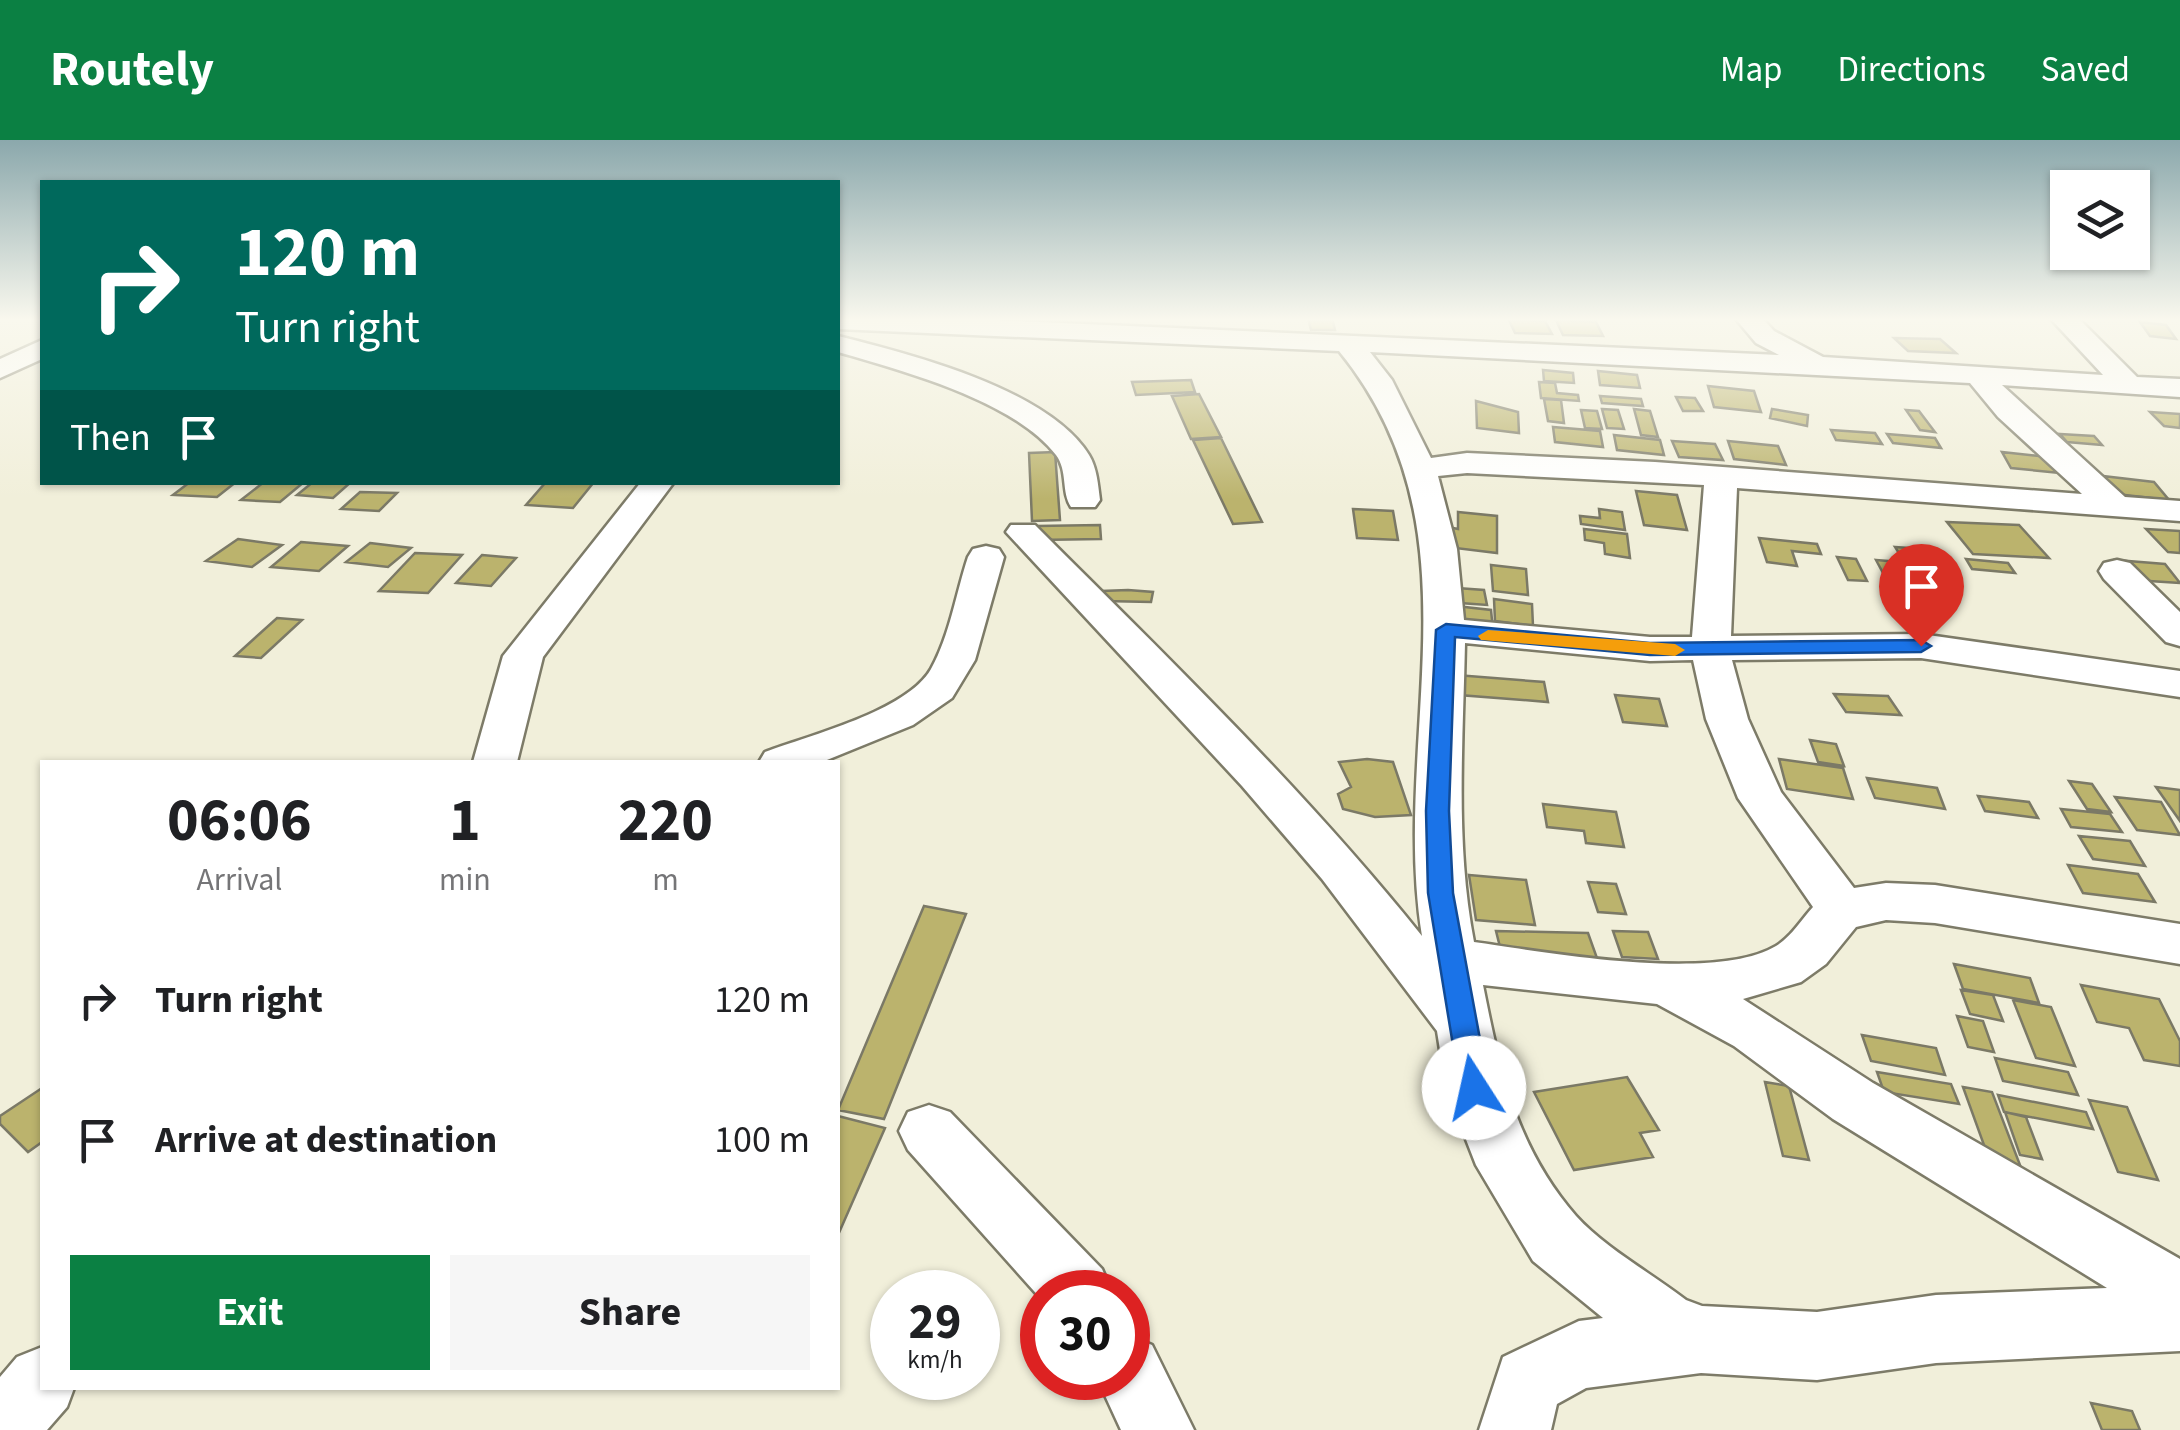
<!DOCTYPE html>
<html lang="en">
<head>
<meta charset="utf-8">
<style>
  :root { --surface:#fff; --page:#f6f6f6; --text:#202124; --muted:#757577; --accent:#0b8043 }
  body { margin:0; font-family:"Source Sans 3",sans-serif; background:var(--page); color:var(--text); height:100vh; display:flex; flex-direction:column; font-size:38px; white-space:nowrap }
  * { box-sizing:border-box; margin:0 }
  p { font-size:32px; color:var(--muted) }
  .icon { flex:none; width:55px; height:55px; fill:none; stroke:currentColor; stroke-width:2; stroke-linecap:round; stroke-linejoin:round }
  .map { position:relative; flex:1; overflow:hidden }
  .drawer { position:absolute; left:40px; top:620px; width:800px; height:630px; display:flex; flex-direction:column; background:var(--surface); border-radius:0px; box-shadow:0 2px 8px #0004 }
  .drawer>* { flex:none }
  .guide { position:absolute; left:40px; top:40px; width:800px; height:305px; border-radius:0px; box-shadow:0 2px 8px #0004; background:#00695c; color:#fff; overflow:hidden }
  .buttons { position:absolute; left:2050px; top:30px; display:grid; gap:20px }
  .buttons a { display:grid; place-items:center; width:100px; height:100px; border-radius:0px; background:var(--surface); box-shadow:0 2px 8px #0004; font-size:50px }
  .speed { position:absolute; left:870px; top:1130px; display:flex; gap:20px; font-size:50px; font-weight:700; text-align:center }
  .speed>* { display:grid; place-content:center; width:130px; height:130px; border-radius:50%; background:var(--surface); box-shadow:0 2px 8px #0004; line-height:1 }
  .speed small { font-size:25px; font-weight:400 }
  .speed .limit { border:15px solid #d22; background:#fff; color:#111 }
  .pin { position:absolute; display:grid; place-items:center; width:85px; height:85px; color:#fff; margin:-102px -42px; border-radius:50% 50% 50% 0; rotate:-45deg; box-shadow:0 0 10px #0007 }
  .pin .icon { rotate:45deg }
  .me { position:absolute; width:110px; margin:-55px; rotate:350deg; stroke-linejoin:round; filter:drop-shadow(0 0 8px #0008) }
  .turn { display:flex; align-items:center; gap:35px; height:210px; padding:0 30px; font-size:45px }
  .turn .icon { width:130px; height:130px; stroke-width:2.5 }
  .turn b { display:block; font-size:70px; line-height:85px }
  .then { display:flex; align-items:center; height:95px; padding:0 30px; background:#0003; gap:20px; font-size:38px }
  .eta { display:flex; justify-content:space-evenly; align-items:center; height:170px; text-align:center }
  .eta b { font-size:60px; font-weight:700; line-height:70px }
  .cta { display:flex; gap:20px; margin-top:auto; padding:20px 30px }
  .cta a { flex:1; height:115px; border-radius:0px; background:var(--accent); color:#fff; font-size:40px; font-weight:700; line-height:115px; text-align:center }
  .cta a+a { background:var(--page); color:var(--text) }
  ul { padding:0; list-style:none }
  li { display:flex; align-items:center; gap:30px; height:140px; padding:0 30px }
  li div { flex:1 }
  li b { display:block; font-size:38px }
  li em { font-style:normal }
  header { display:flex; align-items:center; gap:60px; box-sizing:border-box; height:140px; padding:0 50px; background:var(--accent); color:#fff }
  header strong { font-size:48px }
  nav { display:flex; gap:55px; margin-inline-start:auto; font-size:35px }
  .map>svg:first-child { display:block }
</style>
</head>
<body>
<header>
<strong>Routely</strong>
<nav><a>Map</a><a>Directions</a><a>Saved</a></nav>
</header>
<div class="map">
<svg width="2180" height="1290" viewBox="0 0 2180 1290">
  <rect width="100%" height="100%" fill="#f1efda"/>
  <path fill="#bbb36d" stroke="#7b7966" stroke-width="2.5" d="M1308,178H1332L1335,190H1311Z
    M1509,180L1545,181L1552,194L1515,193Z
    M1556,180L1596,182L1603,196L1563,195Z
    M2140,182L2166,185L2176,199L2150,196Z
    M1894,198L1940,199L1956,213L1908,211Z
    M1543,230L1573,233L1574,243L1544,241Z
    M1598,231L1637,235L1640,248L1600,245Z
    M1191,240L1195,252L1136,255L1132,242Z
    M1539,242L1555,243L1557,253L1578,255L1579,261L1541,258Z
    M1708,246L1754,251L1761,272L1714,267Z
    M1199,254L1221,297L1191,299L1172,256Z
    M1600,256L1641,259L1643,266L1602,263Z
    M1676,257L1695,258L1703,271H1683Z
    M1544,259L1561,260L1564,283L1548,281Z
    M1476,261L1518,272L1519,293L1477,288Z
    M1602,269L1618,270L1624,289L1607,288Z
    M1634,269L1650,271L1658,297L1641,295Z
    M1772,269L1808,275L1807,286L1770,278Z
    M1581,270L1597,271L1602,289L1585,288Z
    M1906,270L1919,271L1935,292L1920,290Z
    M2150,272L2180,274V288L2164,286Z
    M1553,287L1600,291L1603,307L1555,302Z
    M1831,290L1875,293L1882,304L1836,300Z
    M1887,294L1935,298L1941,308L1893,303Z
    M2060,294L2094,296L2102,305L2067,302Z
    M1614,295L1660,300L1664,315L1617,310Z
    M1221,298L1262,382L1233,384L1193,300Z
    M1672,301L1715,304L1723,320L1679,317Z
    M1728,301L1778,306L1786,325L1734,319Z
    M1055,312L1060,380L1032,381L1029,313Z
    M2002,312L2049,317L2060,333L2011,328Z
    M2103,336L2154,342L2169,360L2116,354Z
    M190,342H236L217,357L173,355Z
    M264,342H304L280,362L241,360Z
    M313,342H351L333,358L297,355Z
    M546,342H594L573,368L526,365Z
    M1636,351L1677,355L1687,390L1644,385Z
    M360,352L397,353L379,371L341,369Z
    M1353,369L1393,371L1398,400L1357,398Z
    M1599,369L1622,372L1625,390L1581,384L1580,376L1600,378Z
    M1458,372L1497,376V413L1447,407L1448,387L1458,389Z
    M1947,382L2019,385L2049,418L1973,414Z
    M1100,385L1101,399L1037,400V386Z
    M1584,389L1627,394L1630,418L1605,414L1604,403L1585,400Z
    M2146,389L2180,391V413L2168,412Z
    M1759,398L1817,404L1821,414L1792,411L1797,426L1767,422Z
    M238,399L282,405L252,427L206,421Z
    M301,402L348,406L319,431L271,427Z
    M370,403L411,408L388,427L346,422Z
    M1895,407L1939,410L1947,420L1902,418Z
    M415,413L462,415L428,453L379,451Z
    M482,415L516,418L491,446L456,443Z
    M1837,417L1856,419L1867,441L1848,440Z
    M1966,419L2008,423L2015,433L1972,429Z
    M1876,420L1900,422L1912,446L1889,444Z
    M2116,420L2165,424L2180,443L2134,440Z
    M1491,425L1526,429L1528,455L1493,451Z
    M1457,448L1484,450L1487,465L1460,463Z
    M1128,450L1153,452L1151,462L1104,461L1102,451Z
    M1494,459L1532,464L1533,486L1495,481Z
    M1456,466L1491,470L1493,490L1457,486Z
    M277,478L302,480L261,518L235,516Z
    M1456,535L1544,542L1548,562L1459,555Z
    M1834,554L1888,556L1901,575L1846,572Z
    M1615,555L1659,559L1667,586L1623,582Z
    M1810,600L1836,604L1844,626L1818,622Z
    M1367,619L1393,622L1411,675L1375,677L1343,669L1338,654L1351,647L1339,622Z
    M1779,619L1843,628L1853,659L1787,649Z
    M1867,638L1937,648L1945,669L1875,658Z
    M2069,641L2092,644L2111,672L2087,669Z
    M2156,647L2180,650V681Z
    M1978,656L2029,662L2038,678L1985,671Z
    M2115,657L2161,662L2180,695L2137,690Z
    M1543,664L1616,672L1624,707L1586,703L1584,691L1547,687Z
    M2061,669L2110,674L2122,692L2071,687Z
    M2079,696L2130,701L2145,726L2093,719Z
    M2068,725L2138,734L2155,762L2083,753Z
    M1469,735L1526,740L1535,785L1476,780Z
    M1588,742L1616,744L1626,774L1598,772Z
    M924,766L966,774L884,979L838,970Z
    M1496,791L1588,793L1598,821L1503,819Z
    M1613,791L1648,792L1658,819L1622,817Z
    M1954,824L2030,838L2039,863L1963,849Z
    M2081,845L2159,859L2180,901V926L2144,920L2129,888L2097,882Z
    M1961,850L1993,855L2003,881L1970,874Z
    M2013,860L2051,867L2075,926L2036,918Z
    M1957,876L1983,881L1994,912L1968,907Z
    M1862,895L1936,908L1945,935L1871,921Z
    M1995,918L2068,932L2078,955L2003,941Z
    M1877,932L1951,944L1959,964L1884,952Z
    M1627,937L1659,990L1640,993L1653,1017L1574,1030L1534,952Z
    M1765,942L1789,946L1809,1020L1783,1016Z
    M1963,947L1992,952L2020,1025L1989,1019Z
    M42,948V1002L28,1012L0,984V976Z
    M1998,955L2086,972L2093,989L2004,972Z
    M2089,960L2127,967L2158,1040L2118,1032Z
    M2005,972L2026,977L2042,1019L2020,1015Z
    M838,976L885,988L838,1095Z
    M2091,1263L2132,1271L2140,1290H2102Z"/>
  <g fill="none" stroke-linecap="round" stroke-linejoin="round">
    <defs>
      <path id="minor" d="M838,178H950L1779,215L1756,203L1735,178H1762L1774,191L1823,217L2103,235L2050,178H2078L2137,237L2180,239V257L2002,245L2125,357L2180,361V381L1737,348L1731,496L1921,494L2180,531V557L1921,518L1732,520L1748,579L1781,652L1854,748L1886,743L1935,745L2180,784V824L1935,783L1886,780L1856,787L1826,824L1801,842L1743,859L1873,943L2180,1119V1211L1936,1223L1817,1240L1701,1233L1586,1248L1557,1264L1551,1290H1479L1503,1217L1579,1181L1603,1178L1533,1121L1476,1025L1446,948L1437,891L1322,739L1242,646L1006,392L1011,385H1035C1168,518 1304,649 1422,796C1390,594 1485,390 1339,211L838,189ZM1370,212L1970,243L1998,277L2082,354L1655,322L1467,313L1431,318L1392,240ZM1467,333L1704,345L1692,497H1650L1464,480L1457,409L1438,336ZM1465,503L1650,521L1693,520L1706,579L1738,658L1813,767C1801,780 1792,796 1776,806C1714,843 1545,812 1474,802C1455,704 1463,603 1465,503ZM1483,845L1657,864L1734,906L1833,979L2107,1148L1936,1155L1817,1172L1702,1166L1686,1160C1651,1133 1605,1108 1576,1076C1516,1007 1500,931 1483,845Z
        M838,196C910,214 1048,249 1089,315C1097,328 1098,345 1100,360L1095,367H1071C1061,352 1068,331 1056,315C1013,260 903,231 838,212Z
        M42,200V219L0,238V219Z
        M641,342H674L543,517L517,622H473L503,516Z
        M986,406L999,409L1004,417L975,520L952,558L913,585L822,622H759L765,612C810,595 907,571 931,529C950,495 956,453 968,417L973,409Z
        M2117,420L2130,423L2180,472V506L2166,502L2104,439L2099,431L2104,423Z
        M929,965L950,972L1102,1129L1112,1152H1042V1160L908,1010L899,991L908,972Z
        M1128,1195L1152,1205L1194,1290H1121L1097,1238H1128Z
        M42,1207V1248H74L67,1267L47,1290H0V1237L17,1217Z"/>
    </defs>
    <use href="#minor" stroke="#7d7b68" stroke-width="5"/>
    <use href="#minor" fill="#fff" fill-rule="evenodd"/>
  </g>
  <linearGradient id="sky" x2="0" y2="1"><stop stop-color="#8ba8ac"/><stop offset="0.5" stop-color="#f9f8ee"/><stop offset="1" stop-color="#f9f8ee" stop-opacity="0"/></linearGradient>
  <rect width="2180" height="359" fill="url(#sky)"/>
  <path fill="#1a73e8" stroke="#114b97" stroke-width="2.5" d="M1446,484L1650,503L1921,500L1931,506L1921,512L1650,515L1455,497L1449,671L1453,753L1489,948L1485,957L1474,961L1464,957L1460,948L1428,753L1426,671L1436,490Z"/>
  <path fill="#f59e0b" d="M1488,490L1675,504L1685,510L1675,516L1481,500L1478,496Z"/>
</svg>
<div class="buttons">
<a><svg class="icon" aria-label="layers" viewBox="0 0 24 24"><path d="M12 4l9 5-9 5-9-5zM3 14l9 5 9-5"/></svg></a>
</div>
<div class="speed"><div>29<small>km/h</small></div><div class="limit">30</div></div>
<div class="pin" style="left:1921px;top:506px;background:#d93025"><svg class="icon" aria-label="arrive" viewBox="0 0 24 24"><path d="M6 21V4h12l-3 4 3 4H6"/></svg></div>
<svg class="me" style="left:1474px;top:948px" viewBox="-20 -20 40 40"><circle r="19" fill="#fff"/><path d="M0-13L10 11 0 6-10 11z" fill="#1a73e8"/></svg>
<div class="guide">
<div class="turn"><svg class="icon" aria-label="right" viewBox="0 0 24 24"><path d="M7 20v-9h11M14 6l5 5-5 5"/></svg><div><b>120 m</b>Turn right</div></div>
<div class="then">Then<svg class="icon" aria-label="arrive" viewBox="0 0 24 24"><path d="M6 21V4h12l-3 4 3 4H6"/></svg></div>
</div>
<section class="drawer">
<div class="eta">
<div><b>06:06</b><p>Arrival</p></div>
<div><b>1</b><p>min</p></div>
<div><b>220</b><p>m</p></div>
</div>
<ul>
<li><svg class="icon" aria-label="right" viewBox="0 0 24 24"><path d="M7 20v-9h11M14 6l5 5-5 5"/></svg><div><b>Turn right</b></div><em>120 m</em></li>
<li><svg class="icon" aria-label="arrive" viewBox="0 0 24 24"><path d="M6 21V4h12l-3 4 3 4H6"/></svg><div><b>Arrive at destination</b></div><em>100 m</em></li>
</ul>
<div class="cta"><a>Exit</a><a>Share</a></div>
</section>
</div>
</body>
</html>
